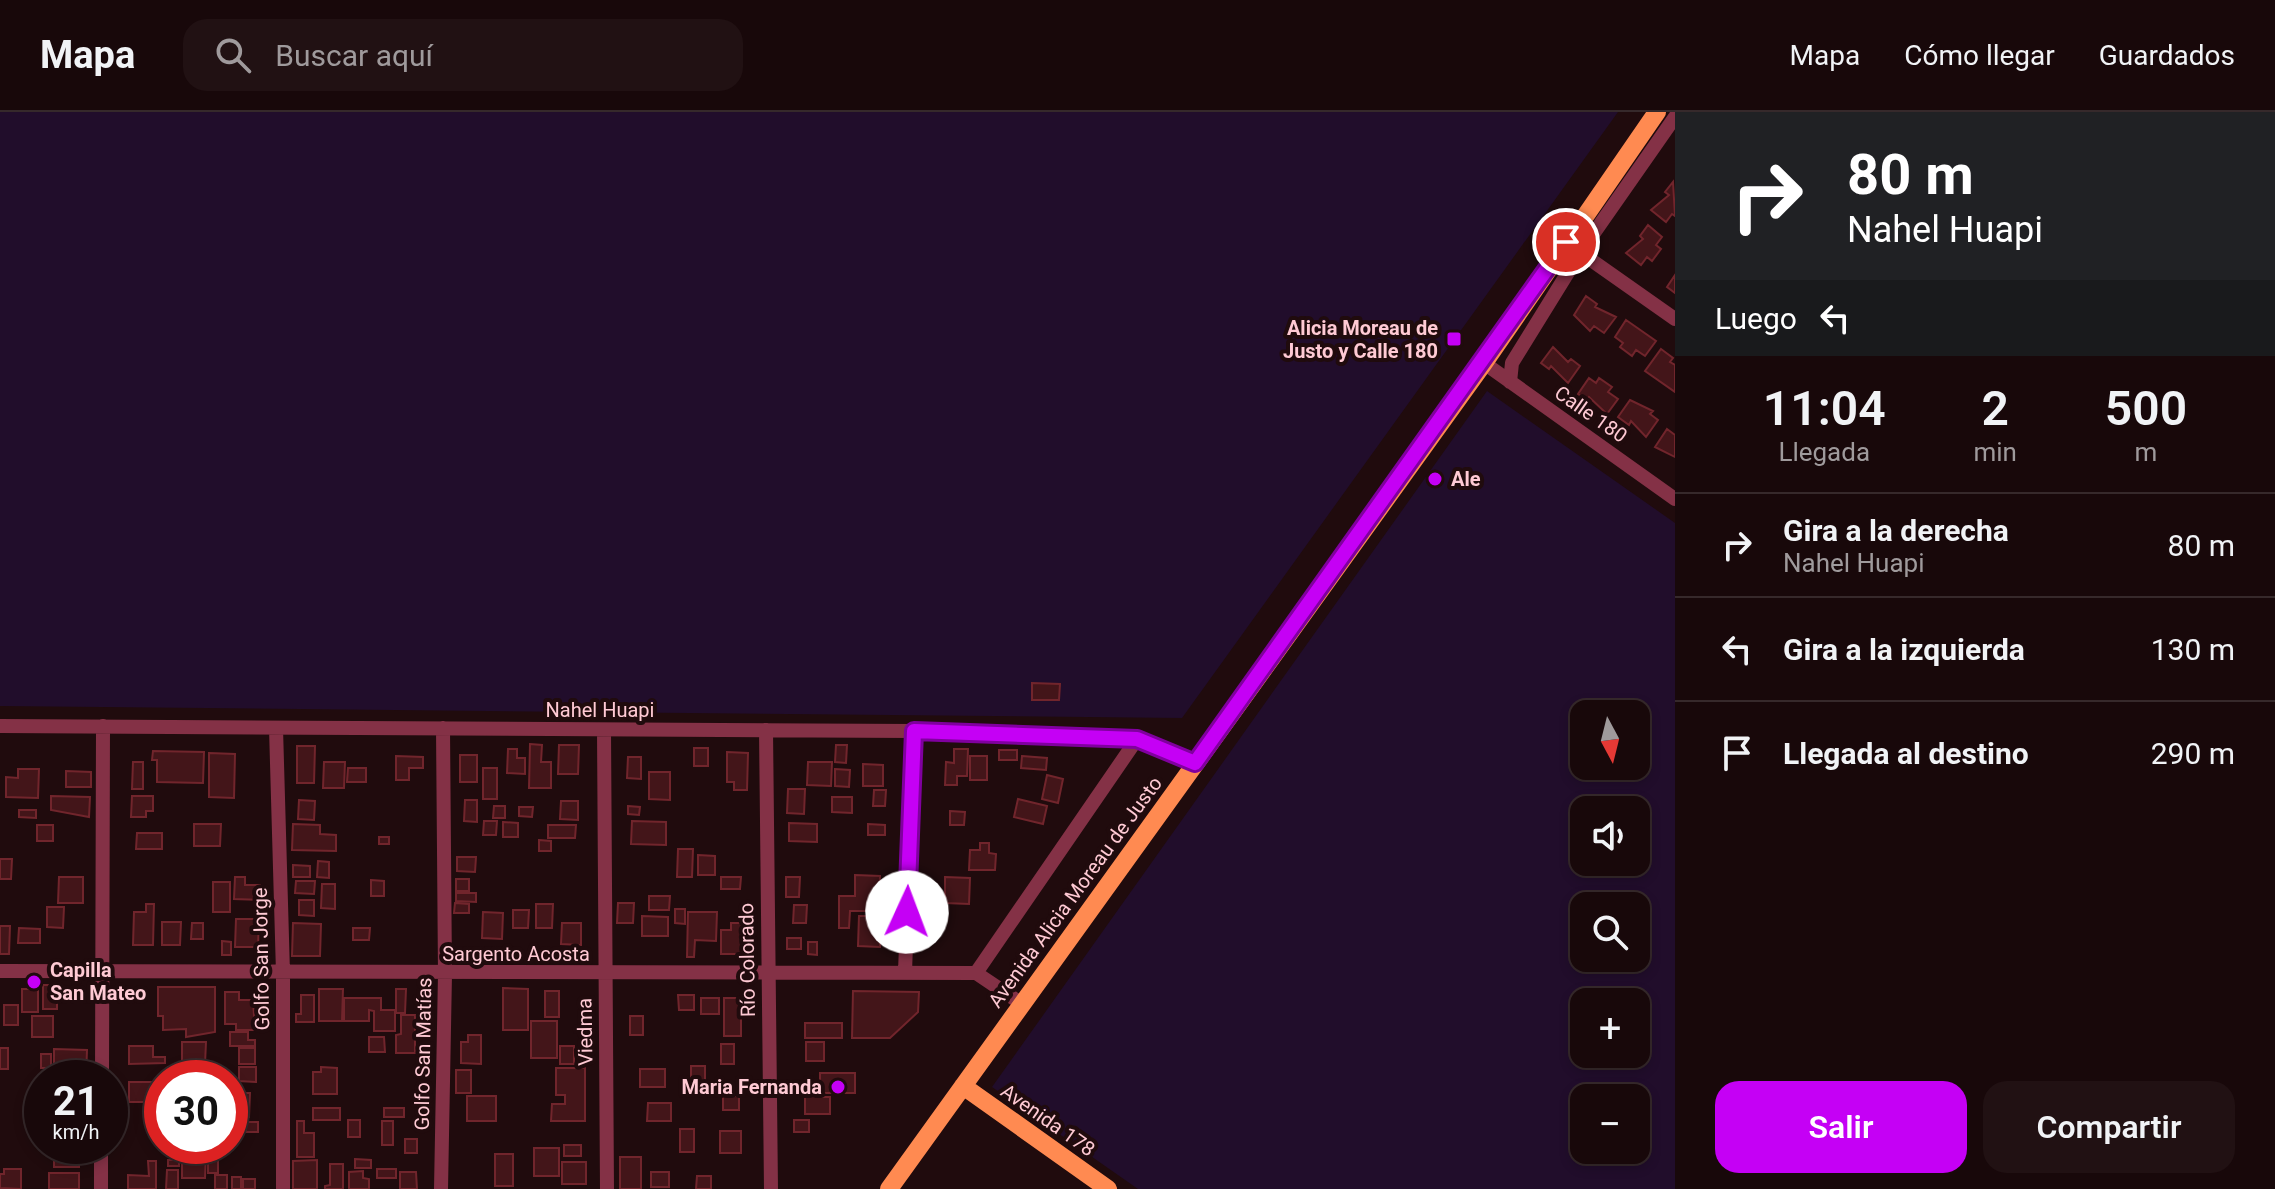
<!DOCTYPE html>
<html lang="es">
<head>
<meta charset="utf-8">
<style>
  :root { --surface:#18080a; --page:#211113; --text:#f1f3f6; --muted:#9f9a9c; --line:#36292b; --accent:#c500f5 }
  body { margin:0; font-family:Roboto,sans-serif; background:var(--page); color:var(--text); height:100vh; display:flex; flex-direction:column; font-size:30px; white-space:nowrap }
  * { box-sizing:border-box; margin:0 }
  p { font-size:26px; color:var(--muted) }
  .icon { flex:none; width:44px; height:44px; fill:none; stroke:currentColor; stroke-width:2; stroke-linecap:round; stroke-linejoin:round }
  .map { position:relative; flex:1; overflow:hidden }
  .details { display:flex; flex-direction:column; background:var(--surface); width:600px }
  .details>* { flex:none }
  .top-card { background:#202124; color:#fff; overflow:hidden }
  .needle { width:52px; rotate:173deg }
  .buttons { position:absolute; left:1570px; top:588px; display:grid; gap:16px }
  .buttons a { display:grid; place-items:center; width:80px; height:80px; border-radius:16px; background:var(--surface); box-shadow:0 4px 12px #0003,0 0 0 2px var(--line); font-size:40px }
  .speed { position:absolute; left:24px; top:948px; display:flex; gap:16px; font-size:40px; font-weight:700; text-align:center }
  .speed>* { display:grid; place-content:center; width:104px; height:104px; border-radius:50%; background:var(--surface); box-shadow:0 4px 12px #0003,0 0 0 2px var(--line); line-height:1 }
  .speed small { font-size:20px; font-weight:400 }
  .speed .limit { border:12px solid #d22; background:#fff; color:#111 }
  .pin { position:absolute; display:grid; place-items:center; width:68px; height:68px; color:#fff; margin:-34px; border:4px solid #fff; border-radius:50%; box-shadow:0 2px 8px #0007 }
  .me { position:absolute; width:88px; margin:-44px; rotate:2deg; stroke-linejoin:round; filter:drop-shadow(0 0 6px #0008) }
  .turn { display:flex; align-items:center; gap:28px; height:168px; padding:0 40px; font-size:36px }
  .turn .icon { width:104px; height:104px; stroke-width:2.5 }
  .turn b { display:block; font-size:56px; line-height:68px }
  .then { display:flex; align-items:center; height:76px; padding:0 40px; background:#0003; gap:16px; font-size:30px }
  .eta { display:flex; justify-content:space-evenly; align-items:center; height:136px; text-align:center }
  .eta b { font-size:48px; font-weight:600; line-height:56px }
  .cta { display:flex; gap:16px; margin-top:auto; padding:16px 40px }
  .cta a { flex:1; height:92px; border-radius:24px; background:var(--accent); color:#fff; font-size:32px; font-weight:600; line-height:92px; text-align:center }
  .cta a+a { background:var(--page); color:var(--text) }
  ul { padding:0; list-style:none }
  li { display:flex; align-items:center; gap:24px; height:104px; padding:0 40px; border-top:2px solid var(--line) }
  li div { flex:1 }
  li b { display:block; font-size:30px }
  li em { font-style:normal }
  header { display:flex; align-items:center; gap:48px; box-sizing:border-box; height:112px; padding:0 40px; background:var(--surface); border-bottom:2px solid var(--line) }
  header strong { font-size:38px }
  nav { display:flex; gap:44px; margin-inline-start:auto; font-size:28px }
  .search { width:560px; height:72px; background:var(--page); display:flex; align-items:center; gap:20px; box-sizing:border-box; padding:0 28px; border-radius:24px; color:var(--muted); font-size:30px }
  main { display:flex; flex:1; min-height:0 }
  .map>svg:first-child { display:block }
</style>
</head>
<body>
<header>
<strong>Mapa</strong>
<div class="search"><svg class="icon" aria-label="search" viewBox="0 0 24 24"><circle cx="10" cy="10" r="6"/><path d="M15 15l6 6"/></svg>Buscar aquí</div>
<nav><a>Mapa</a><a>Cómo llegar</a><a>Guardados</a></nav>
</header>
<main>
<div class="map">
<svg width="1675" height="1077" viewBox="0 0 1675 1077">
  <rect width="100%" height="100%" fill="#200b0d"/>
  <path fill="#210d2b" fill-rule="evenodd" d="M0,0H1618L1182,606L0,594Z
    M1487,279L1675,411V1077H1138L992,975ZM1584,602H1636V654H1584ZM1584,698H1636V750H1584ZM1584,794H1636V846H1584ZM1584,890H1636V942H1584ZM1584,986H1636V1038H1584Z"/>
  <path fill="#431519" stroke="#71252c" stroke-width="2" d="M1673,70L1675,104L1672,102L1666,110L1651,98L1669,83L1665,80Z
    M1648,113L1662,125L1656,133L1661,137L1652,149L1647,145L1641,153L1626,141L1643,127L1640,124Z
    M1675,163V181L1667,175Z
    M1586,184L1597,192L1595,195L1616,205L1604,221L1594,214L1590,219L1574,203Z
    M1626,208L1656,229L1645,244L1636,238L1632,244L1620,235L1623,231L1615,225Z
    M1553,235L1568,250L1571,247L1580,254L1568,271L1551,254L1549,257L1541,251Z
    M1661,237L1673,246L1670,250L1675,253V280L1645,259Z
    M1589,266L1596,271L1599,266L1612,275L1608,280L1618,287L1607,302L1589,285L1587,288L1578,282Z
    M1630,288L1653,299L1650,302L1658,308L1646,325L1631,309L1629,313L1618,305Z
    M1667,317L1675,323V345L1655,335Z
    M1032,571L1060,572L1059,588H1032Z
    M530,632L542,633L541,650H551V676H529Z
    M559,633H579L578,662H558Z
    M836,633H847L846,651L835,650Z
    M297,634H315L314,671H297Z
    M694,636H708V654H694Z
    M508,637H517V646H525V662L507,661Z
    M954,637H968L967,664H957V673H945L946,650L954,651Z
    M999,638H1017V648H999Z
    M153,639L204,640L203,671L157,670V648H152Z
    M727,640L748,641L747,678H734V670H727Z
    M209,641L235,642L234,686L209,685Z
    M460,643H477V670H460Z
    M396,644L423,645V656H409V668H396Z
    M970,644H987V668H970Z
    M1022,644L1047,646L1046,658L1021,656Z
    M628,645H641V667L627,666Z
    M133,650H143V677H132Z
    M324,650H345L344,676H323Z
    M808,650H832L831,674L807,673Z
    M863,652L883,653V674H863Z
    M348,656H366V670H347Z
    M483,656H497V687H483Z
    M18,657H39L38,686L6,685V665L18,666Z
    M835,657L850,658L849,675L835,674Z
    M66,659L91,660V675H66Z
    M649,660H670V688L649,687Z
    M1047,663L1063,667L1058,691L1042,687Z
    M788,677H805L804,702L787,701Z
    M874,678H886L885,694H873Z
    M51,684L90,685L89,705L51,698Z
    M132,684H153V699H146V705H131Z
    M832,685H852V701L832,700Z
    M1018,687L1047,694L1043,712L1014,705Z
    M299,688L315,689L314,708L298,707Z
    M465,688H477V710L464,709Z
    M561,689H578V708L560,707Z
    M494,694H505V706H493Z
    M628,694L640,695L639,703L628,702Z
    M519,695H533L532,705L519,704Z
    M19,698H36V706L19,705Z
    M950,699L965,700L964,713H950Z
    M484,709H497L496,723H483Z
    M632,709L666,710V733L631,732Z
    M503,710L518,711V725H503Z
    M789,711L817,712V730L789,729Z
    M194,712H221L220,734H194Z
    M293,712L320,713V722L336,723V739L292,738Z
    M868,712L885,713V723H868Z
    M37,713H53V729H37Z
    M548,713H576L575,726H548Z
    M137,721H162V737H136Z
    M379,725H389V732H379Z
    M539,728L551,729V739H539Z
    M980,731H989V741L996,742L995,758H969L970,738H980Z
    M678,737H693L692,765H677Z
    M698,743L715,744V763H698Z
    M457,745H476L475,760L457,759Z
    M0,747H12L11,767H0Z
    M318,749L329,750V766L317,765Z
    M293,753L310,754V765H293Z
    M855,763L880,764L879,799H850L849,816H839V784H855Z
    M59,765H83V791H58Z
    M235,765H245V773H260V788L234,787Z
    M721,765H741L740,777H721Z
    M786,765H800L799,785H786Z
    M945,765L970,766L969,792L945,791Z
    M456,767H469V779H456Z
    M371,768L384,769V784H371Z
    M296,769H315L314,782L295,781Z
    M213,770H230V800H213Z
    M322,772H335V797L321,796Z
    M456,781H476V790L456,789Z
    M649,784H670L669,798H649Z
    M299,788H314V804L299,803Z
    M455,791L469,792V801H454Z
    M618,791H634L633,811H617Z
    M146,792H154L153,833H133L134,800H146Z
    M536,792H553L552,816H536Z
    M794,793H807L806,811H793Z
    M47,795H64L63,816L47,815Z
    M675,797H685V812L675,811Z
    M513,798H529L528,816H513Z
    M483,800L503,801L502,827L482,826Z
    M688,800H717L716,829L695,828L694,845H687Z
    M642,804L668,805V824H642Z
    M859,804H881L880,835L858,834Z
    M236,807H259L258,835H235Z
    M162,810H181L180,833H162Z
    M192,811H203V827H191Z
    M293,811L321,812L320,844H292Z
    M562,811H581V833L561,832Z
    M731,811H741V842H721V818H731Z
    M0,814H10L9,842H0Z
    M19,816L40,817V831H18Z
    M353,816H370L369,828H353Z
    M787,826H801V837H787Z
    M222,829L231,830V843H222Z
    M808,830H817V843L808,842Z
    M43,873H57V897H43Z
    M158,875H215V920L186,925V917L163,918V904H158Z
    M503,876L528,877V918H503Z
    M22,877H38V900H22Z
    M319,877H343L342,909H319Z
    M396,877H406L405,901H396Z
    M545,879H559V905H545Z
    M853,879L919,880L918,900L890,926H852Z
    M225,880H239V888H253L254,904H260V918H236V912H225Z
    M301,883H314V910H296V902H301Z
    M678,883H694V898H679Z
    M344,886H381V898H395V919H374V899L369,898V909H344Z
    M701,886H719V902H701Z
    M724,886H741V924H724Z
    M4,893H18V913H4Z
    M401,903H415V941H396V923L401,922Z
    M32,904H53V925H32Z
    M630,904H643V923H630Z
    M531,909H557V946H531Z
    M805,911H842V926H805Z
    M230,920H248V928H255V934H230Z
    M468,923H481V952L461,951V930H468Z
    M369,925H384L385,940H369Z
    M182,930H206L205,952H182Z
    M806,930H824V949H806Z
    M721,932H734V952H721Z
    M129,934H153V945H165V951L129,952Z
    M560,934H574V952H560Z
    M0,936H8V957H0Z
    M239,936H255V952H239Z
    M54,937L87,938L86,966H54Z
    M41,942H51V956H41Z
    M691,954H705V973H691Z
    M168,955H181V966H168Z
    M239,955H256V970L239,969Z
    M321,955L337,956V982H313V960H321Z
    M556,956H585V1009H551L552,992H565V983H556Z
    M640,957H665V975H640Z
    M456,958H471V981H456Z
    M820,961H855V981H820Z
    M230,966H236V979H230Z
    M129,970H155V981H148V990H129Z
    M238,981H250L249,1005H237Z
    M467,984H496V1009H467Z
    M723,984H739V998H723Z
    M805,985H830V1002H805Z
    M648,991H671V1009H647Z
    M313,996H340V1008H313Z
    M384,996H404V1005H384Z
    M348,1008H360V1025H348Z
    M794,1008H809V1020H794Z
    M297,1009H304V1021H314V1045H297Z
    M382,1009H393V1033H382Z
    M246,1010H258V1020H246Z
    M680,1017H694V1040H680Z
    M720,1019H741V1041H720Z
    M405,1027H417V1041H405Z
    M564,1033H581V1044H564Z
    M54,1036H79V1055H54Z
    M534,1036H559V1064H534Z
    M182,1039H206L205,1066H182Z
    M208,1040H218V1061H208Z
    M495,1042H513V1074H495Z
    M620,1045H641V1077H620Z
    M355,1047L371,1048V1056H355Z
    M168,1048H179V1054H168Z
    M317,1048V1077H293V1049Z
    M148,1049H156V1077H128V1063L149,1064Z
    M562,1050H586V1072H562Z
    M330,1052H343V1077H325V1074L330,1073Z
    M4,1057H21V1077L0,1076V1062H4Z
    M377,1057H396V1066H377Z
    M167,1058H178V1077H166Z
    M363,1059V1066L369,1067V1077H349V1060Z
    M400,1060H416L417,1077H400Z
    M651,1060H669V1075H651Z
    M49,1061H79V1077H49Z
    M215,1063H227V1077H215Z
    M697,1064H711V1077H696Z
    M232,1065H241V1077H232Z
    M243,1067H255V1077H243Z"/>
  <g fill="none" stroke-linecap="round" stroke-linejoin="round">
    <path stroke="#843146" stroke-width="14" d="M1574,136L1675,207
      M1484,251L1675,387
      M1510,270L1512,251L1580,141L1675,5
      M0,614L914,619L1137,627L1195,651
      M276,616L283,861V1077
      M766,618L771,1077
      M604,619L607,1077
      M0,859L976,861L1022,892
      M905,860L914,619
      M976,861L1137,627
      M102,966L103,614
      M101,1077V1034
      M441,1077L445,862L443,616"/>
    <path stroke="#ff8a51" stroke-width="18" d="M963,974L1108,1077
      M889,1077L1484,251L1657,0"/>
  </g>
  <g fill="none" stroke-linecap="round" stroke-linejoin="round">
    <defs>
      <path id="route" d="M907,800L914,619L1137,627L1195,651L1566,130"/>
    </defs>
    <use href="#route" stroke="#80009f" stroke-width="20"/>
    <use href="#route" stroke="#c500f5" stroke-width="14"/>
  </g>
  <g fill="#c500f5" stroke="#200b0d" stroke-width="3">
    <rect x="1446" y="219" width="16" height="16" rx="4"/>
    <circle cx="1435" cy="367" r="8"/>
    <circle cx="34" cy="870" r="8"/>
    <circle cx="838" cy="975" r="8"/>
  </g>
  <g text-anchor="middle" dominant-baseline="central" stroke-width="8" stroke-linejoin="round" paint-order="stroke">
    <g font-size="20" font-weight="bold" fill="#ffcad4" stroke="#200b0d" text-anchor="end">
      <text x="1438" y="216">Alicia Moreau de<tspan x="1438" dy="23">Justo y Calle 180</tspan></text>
      <text x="1451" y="367" text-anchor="start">Ale</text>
      <text x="50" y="858" text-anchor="start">Capilla<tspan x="50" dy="23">San Mateo</tspan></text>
      <text x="822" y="975">Maria Fernanda</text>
    </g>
    <g font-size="20" fill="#ffcad4" stroke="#200b0d">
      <text transform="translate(1591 302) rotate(35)">Calle 180</text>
      <text x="600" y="598">Nahel Huapi</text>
      <text transform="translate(1075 780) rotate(-54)">Avenida Alicia Moreau de Justo</text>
      <text x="516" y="842">Sargento Acosta</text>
      <text transform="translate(261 847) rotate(-91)">Golfo San Jorge</text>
      <text transform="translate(747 848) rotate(-91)">Río Colorado</text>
      <text transform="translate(585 920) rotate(-91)">Viedma</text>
      <text transform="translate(423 942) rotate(-89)">Golfo San Matías</text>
      <text transform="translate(1048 1008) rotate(35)">Avenida 178</text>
    </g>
  </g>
</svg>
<div class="buttons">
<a><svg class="needle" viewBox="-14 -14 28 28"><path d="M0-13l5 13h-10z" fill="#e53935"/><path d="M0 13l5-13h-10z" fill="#9f9a9c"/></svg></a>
<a><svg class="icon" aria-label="sound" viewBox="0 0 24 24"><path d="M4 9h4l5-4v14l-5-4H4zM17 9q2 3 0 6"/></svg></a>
<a><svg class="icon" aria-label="search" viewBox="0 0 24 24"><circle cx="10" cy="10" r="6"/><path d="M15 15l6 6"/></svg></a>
<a>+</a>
<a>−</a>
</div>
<div class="speed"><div>21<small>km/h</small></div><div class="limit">30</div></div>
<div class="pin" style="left:1566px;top:130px;background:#d93025"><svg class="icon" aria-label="arrive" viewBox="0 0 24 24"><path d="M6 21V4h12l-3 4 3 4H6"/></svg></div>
<svg class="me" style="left:907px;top:800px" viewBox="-20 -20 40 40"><circle r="19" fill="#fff"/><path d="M0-13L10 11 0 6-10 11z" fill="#c500f5"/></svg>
</div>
<section class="details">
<div class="top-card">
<div class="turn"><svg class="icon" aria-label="right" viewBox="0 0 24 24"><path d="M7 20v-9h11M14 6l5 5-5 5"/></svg><div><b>80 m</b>Nahel Huapi</div></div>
<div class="then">Luego<svg class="icon" aria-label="left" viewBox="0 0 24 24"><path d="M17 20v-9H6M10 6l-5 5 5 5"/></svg></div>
</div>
<div class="eta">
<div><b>11:04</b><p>Llegada</p></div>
<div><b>2</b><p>min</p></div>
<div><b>500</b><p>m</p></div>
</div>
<ul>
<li><svg class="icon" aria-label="right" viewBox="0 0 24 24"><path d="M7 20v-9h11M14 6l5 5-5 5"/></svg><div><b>Gira a la derecha</b><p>Nahel Huapi</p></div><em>80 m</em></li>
<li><svg class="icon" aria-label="left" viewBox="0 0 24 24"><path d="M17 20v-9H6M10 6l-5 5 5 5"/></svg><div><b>Gira a la izquierda</b></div><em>130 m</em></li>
<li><svg class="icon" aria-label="arrive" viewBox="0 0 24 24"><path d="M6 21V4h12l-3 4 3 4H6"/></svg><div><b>Llegada al destino</b></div><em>290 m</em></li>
</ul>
<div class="cta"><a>Salir</a><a>Compartir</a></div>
</section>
</main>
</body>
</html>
